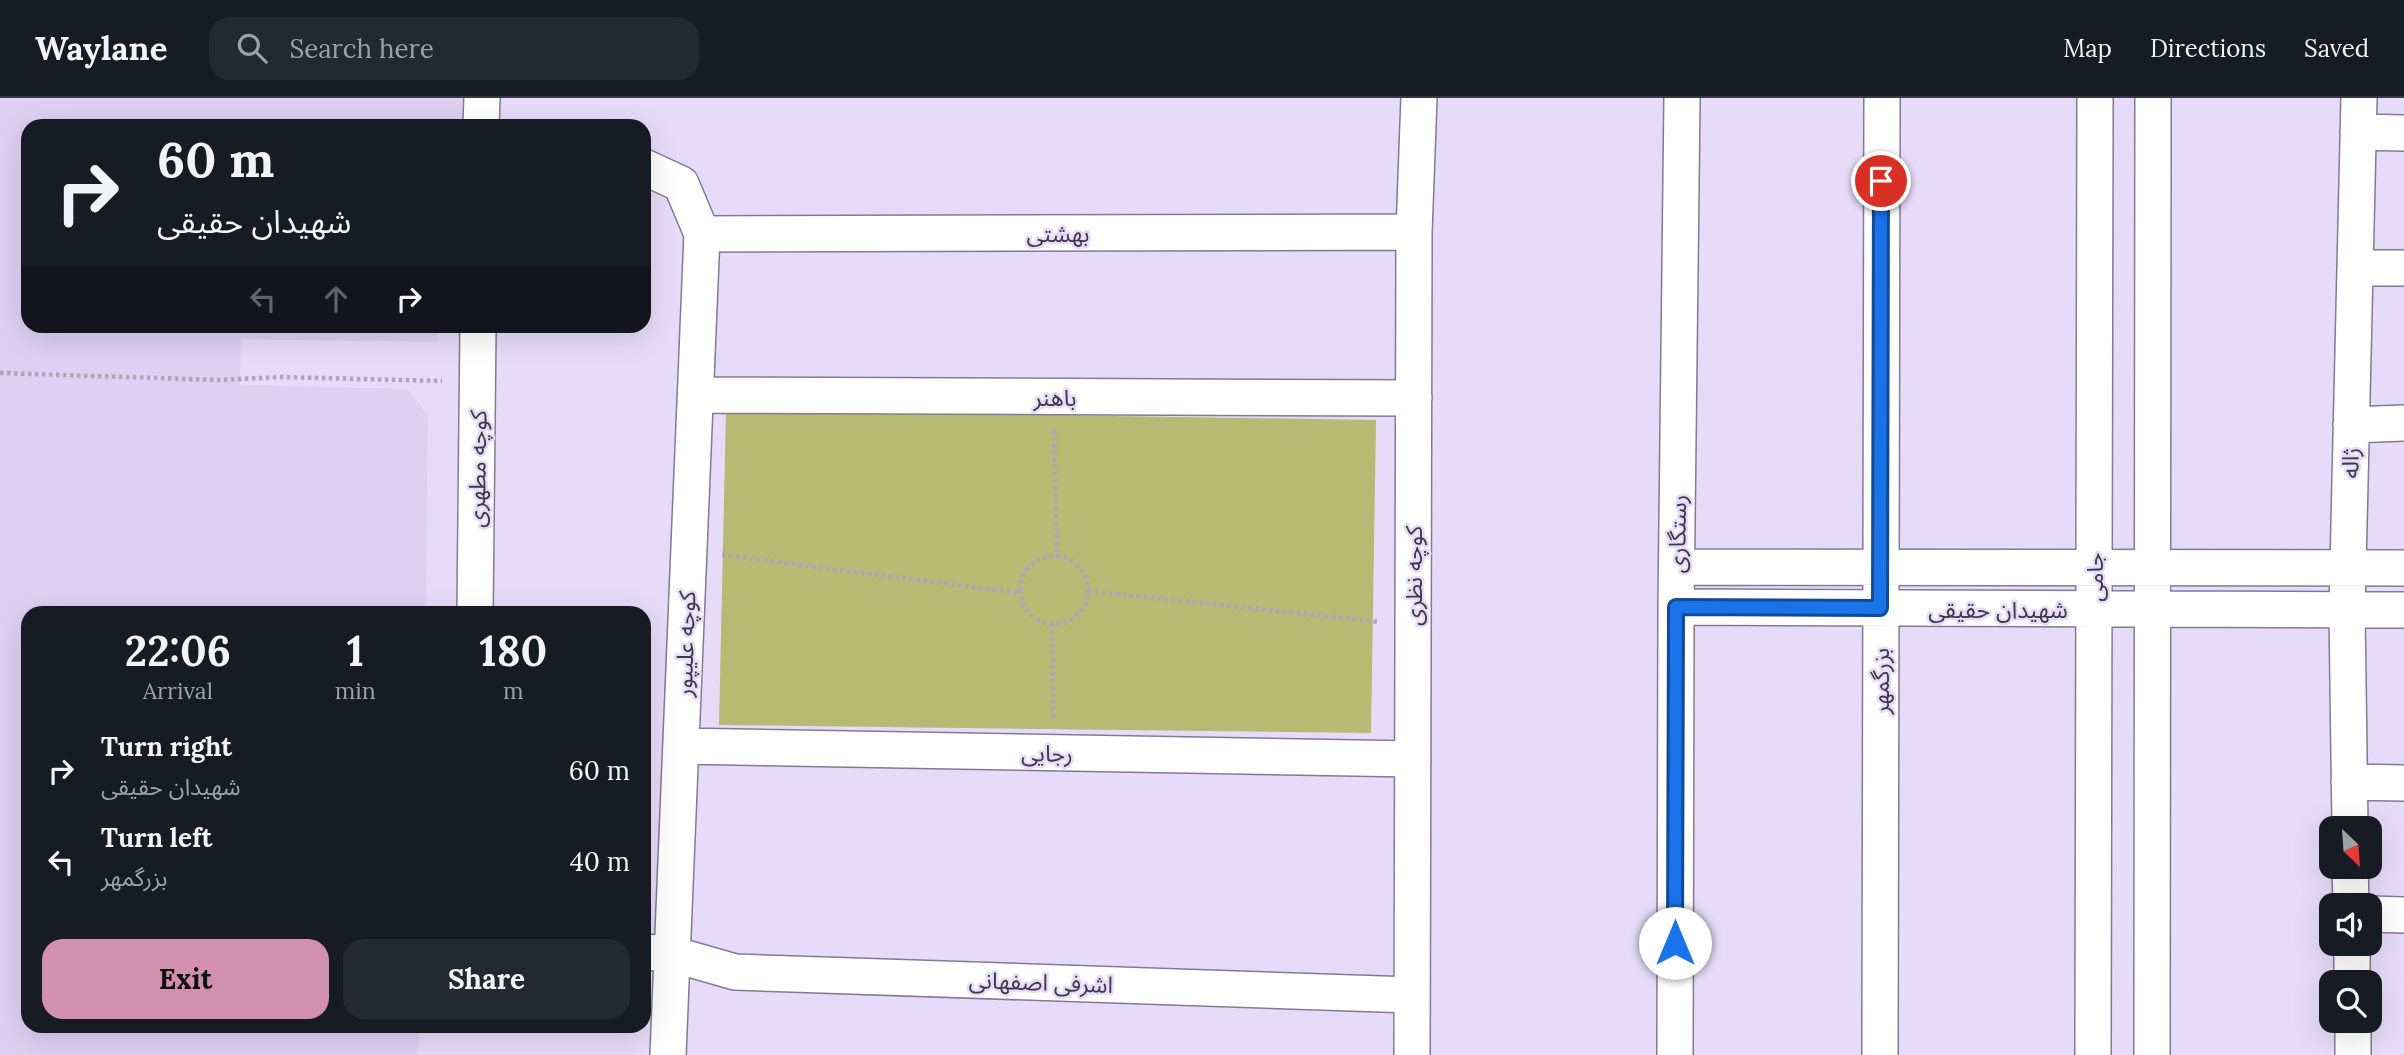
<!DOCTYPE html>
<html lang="en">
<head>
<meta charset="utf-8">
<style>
  :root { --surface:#171b24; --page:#242831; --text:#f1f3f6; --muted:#9ea1a6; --line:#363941; --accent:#d191ae }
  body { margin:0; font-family:Lora,"Noto Sans Arabic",serif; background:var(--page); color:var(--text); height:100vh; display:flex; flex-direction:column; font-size:26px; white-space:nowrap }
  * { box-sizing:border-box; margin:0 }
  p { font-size:23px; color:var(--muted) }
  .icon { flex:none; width:38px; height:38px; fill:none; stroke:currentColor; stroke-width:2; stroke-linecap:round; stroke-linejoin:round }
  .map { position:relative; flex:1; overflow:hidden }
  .side { position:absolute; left:21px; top:508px; width:630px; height:427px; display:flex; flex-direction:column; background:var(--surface); border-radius:21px; box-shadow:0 7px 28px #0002 }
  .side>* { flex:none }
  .hud { position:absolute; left:21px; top:21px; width:630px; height:214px; border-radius:21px; box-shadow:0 7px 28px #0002; background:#171b24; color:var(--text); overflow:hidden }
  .needle { width:46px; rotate:155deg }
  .buttons { position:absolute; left:2319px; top:718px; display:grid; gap:14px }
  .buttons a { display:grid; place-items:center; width:63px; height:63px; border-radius:14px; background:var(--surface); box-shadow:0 7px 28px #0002; font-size:35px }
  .pin { position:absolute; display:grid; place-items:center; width:60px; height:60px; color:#fff; margin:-30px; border:4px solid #fff; border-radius:50%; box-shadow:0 2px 7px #0007 }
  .me { position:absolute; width:77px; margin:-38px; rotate:0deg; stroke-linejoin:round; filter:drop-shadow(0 0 5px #0008) }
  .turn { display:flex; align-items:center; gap:24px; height:147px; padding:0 21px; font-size:32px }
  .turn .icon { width:91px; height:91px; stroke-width:2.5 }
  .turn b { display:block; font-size:49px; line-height:60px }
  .lanes { display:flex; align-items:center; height:66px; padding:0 21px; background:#0003; justify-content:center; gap:35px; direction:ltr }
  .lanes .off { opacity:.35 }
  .eta { display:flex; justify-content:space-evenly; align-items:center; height:119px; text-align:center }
  .eta b { font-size:42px; font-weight:700; line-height:49px }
  .button { display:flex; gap:14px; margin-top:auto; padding:14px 21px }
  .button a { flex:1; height:80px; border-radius:21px; background:var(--accent); color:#111; font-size:28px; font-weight:700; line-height:80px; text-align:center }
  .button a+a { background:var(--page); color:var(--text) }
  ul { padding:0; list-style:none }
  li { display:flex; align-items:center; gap:21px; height:91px; padding:0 21px }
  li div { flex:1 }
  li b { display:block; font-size:26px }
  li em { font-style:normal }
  header { display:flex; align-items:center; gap:42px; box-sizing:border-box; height:98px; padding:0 35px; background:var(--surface); border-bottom:2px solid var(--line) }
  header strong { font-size:33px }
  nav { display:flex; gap:38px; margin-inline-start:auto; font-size:24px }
  .search { width:490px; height:63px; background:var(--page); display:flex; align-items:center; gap:18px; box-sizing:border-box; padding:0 24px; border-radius:21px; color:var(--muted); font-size:26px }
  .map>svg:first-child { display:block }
</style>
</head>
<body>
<header>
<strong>Waylane</strong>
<div class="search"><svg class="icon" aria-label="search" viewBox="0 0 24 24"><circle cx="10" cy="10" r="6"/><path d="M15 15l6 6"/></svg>Search here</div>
<nav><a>Map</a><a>Directions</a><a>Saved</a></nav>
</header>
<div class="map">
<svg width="2404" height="957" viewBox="0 0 2404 957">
  <rect width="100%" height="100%" fill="#e6dcf9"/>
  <path fill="#ddd0f3" d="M0,0H474L470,28H28V228H440L437,244L241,241L240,287L407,291L428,317L426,514H28V928H421L417,957H0Z"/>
  <path fill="#b7ba72" d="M726,312L1376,322L1371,635L719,627Z"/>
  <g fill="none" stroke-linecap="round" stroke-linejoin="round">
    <defs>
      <path id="street" d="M481,28L482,0
        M2358,34L2404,35
        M644,69L681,86L702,136L668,957
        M702,136L1414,134
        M2355,170H2404
        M696,297L1414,300
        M2351,327L2404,325
        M1677,469L2404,470
        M1676,509L2404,512
        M475,514L478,228
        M681,648L1413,661
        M2349,684L2404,685
        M2350,730L2347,512L2359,0
        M2350,768L2351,807
        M2370,816L2404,817
        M2352,845V884
        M644,854L672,856L735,874L1412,897
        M2353,922V957
        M1412,957L1414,134L1419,0
        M1675,957L1676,509L1682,0
        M1880,957L1882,0
        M2093,957L2095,0
        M2152,957L2153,0"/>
    </defs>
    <use href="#street" stroke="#847a94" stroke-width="38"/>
    <path stroke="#ada5bc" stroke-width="4.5" stroke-dasharray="3.5 3.5" stroke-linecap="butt" d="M0,275L219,282L281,279L442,283
      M1054,332L1057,457
      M722,457L1020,495
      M1020 492a34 34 0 1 1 68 0a34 34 0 1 1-68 0Z
      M1088,493L1380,524
      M1052,525L1053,619"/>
    <use href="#street" stroke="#fff" stroke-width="35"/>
  </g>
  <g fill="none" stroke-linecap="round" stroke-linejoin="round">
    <defs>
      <path id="route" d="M1675,845L1676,509L1880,510L1881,83"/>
    </defs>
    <use href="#route" stroke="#114b97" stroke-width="18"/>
    <use href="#route" stroke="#1a73e8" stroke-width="12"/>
  </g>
  <g text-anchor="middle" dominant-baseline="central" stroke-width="5" stroke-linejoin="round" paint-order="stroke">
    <g font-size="23" fill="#3e3a46" stroke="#e6dcf9">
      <text x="1058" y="135">بهشتی</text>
      <text x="1055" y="299">باهنر</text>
      <text transform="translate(2350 365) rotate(-89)">ژاله</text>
      <text transform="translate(477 371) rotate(-89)">کوچه مطهری</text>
      <text transform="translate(1677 436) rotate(-89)">رستگاری</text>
      <text transform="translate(1413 478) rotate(-90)">کوچه نظری</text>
      <text transform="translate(2094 479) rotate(-90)">جامی</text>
      <text x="1998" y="511">شهیدان حقیقی</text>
      <text transform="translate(685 546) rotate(-88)">کوچه علیپور</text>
      <text transform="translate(1880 583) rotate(-90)">بزرگمهر</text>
      <text transform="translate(1047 655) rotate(1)">رجایی</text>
      <text transform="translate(1041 884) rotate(2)">اشرفی اصفهانی</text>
    </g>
  </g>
</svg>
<div class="buttons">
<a><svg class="needle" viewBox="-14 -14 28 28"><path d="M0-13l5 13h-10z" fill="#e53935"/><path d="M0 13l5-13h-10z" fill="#9ea1a6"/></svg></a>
<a><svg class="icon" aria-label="sound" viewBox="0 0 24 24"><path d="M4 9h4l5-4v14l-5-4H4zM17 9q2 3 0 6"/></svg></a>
<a><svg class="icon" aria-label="search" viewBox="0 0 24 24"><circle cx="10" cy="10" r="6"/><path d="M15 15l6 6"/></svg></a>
</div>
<div class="pin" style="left:1881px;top:83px;background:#d93025"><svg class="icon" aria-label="arrive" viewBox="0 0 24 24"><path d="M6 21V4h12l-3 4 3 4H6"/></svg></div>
<svg class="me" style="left:1675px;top:845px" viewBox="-20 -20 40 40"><circle r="19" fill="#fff"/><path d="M0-13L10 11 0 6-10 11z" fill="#1a73e8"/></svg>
<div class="hud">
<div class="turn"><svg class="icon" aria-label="right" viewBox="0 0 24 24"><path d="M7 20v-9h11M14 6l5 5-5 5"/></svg><div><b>60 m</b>شهیدان حقیقی</div></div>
<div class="lanes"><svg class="icon off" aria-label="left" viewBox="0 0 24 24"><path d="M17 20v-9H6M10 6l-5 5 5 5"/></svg><svg class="icon off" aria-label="ahead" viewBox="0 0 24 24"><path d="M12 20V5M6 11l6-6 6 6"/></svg><svg class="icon" aria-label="right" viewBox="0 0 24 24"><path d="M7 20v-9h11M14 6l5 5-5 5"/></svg></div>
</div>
<section class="side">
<div class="eta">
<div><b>22:06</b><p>Arrival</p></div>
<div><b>1</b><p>min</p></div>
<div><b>180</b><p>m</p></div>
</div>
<ul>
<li><svg class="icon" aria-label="right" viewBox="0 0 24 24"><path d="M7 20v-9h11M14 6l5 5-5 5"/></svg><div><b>Turn right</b><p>شهیدان حقیقی</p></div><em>60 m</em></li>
<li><svg class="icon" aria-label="left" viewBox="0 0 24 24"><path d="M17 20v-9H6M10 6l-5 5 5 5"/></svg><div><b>Turn left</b><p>بزرگمهر</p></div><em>40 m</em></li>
</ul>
<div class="button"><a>Exit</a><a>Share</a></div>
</section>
</div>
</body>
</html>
